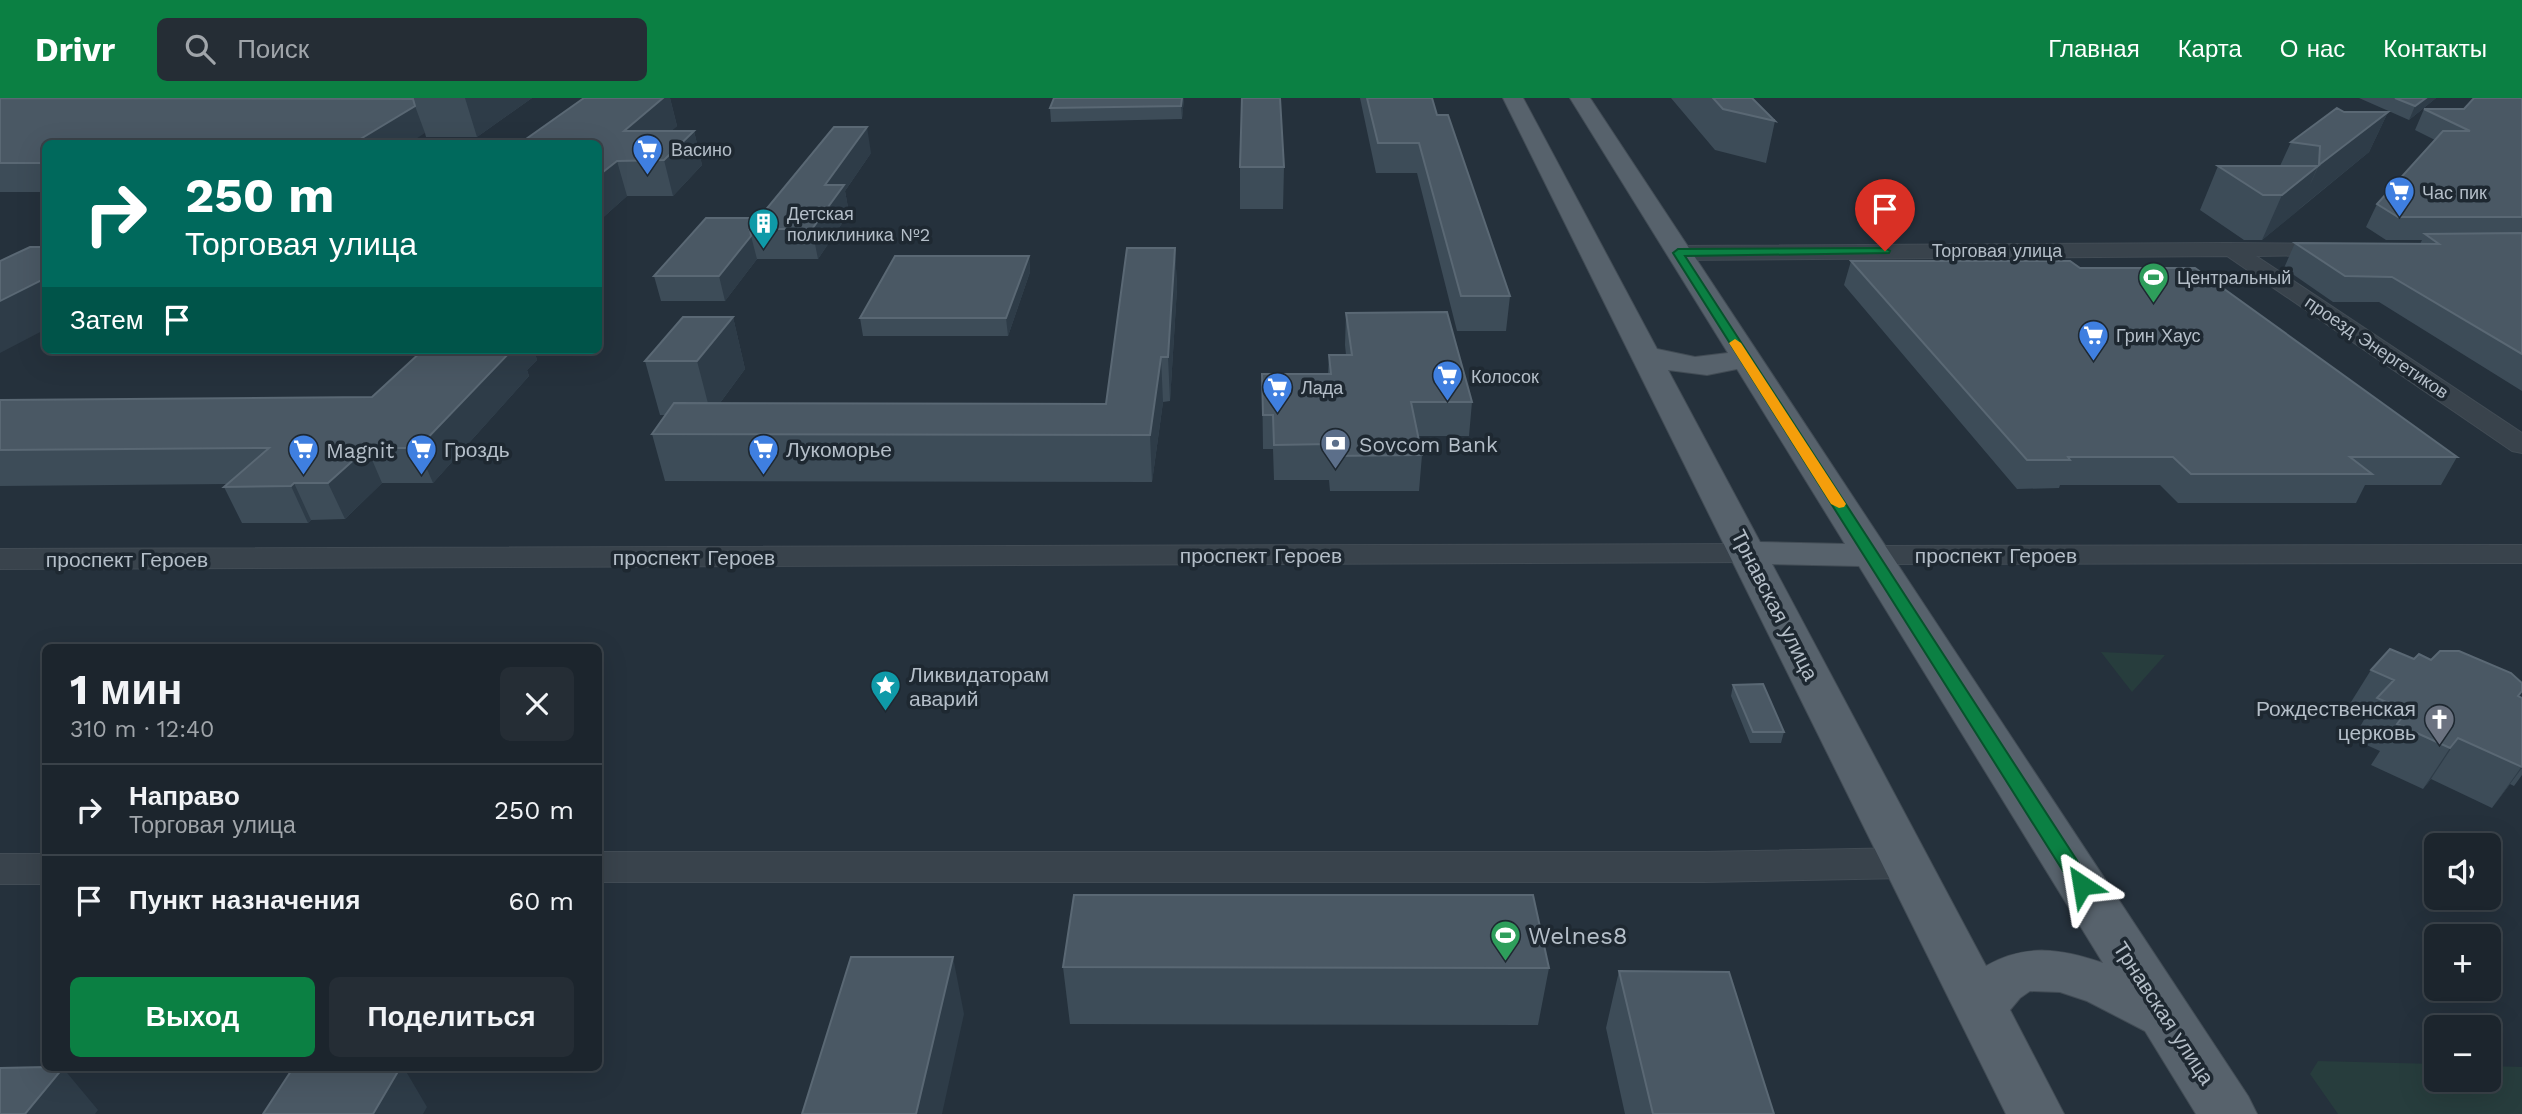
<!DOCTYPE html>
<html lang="ru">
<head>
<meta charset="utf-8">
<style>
  :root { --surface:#1c252d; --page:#252d35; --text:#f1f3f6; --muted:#a0a5aa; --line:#3a4249; --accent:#0b8043 }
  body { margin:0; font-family:"Work Sans",sans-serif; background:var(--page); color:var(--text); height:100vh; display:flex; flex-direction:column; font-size:26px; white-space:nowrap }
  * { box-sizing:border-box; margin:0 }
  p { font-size:23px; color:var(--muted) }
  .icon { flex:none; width:38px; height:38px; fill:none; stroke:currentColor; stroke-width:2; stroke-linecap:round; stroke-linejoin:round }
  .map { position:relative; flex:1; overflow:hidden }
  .side { position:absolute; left:42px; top:546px; width:560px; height:427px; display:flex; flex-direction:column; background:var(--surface); border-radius:10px; box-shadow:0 7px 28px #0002,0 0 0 2px var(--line) }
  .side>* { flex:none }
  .top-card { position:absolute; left:42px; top:42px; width:560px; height:214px; border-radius:10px; box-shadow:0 7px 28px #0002,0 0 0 2px var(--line); background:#00695c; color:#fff; overflow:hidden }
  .fabs { position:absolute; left:2424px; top:735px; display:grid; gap:14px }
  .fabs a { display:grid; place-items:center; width:77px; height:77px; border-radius:10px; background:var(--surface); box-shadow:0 7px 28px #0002,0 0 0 2px var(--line); font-size:35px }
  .pin { position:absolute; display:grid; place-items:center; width:60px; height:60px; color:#fff; margin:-72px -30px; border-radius:50% 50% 50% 0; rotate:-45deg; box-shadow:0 0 7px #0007 }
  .pin .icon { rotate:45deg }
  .me { position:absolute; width:77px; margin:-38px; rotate:327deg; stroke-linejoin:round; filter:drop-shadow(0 0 5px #0008) }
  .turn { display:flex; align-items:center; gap:24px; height:147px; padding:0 28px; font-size:32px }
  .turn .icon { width:91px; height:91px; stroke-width:2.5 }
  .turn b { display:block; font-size:49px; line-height:60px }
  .then { display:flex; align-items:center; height:66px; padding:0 28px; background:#0003; gap:14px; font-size:26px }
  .round { display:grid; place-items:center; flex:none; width:74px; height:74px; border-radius:10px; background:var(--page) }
  .headline { display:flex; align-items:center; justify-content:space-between; height:119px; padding:0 28px }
  h1 { font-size:42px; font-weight:700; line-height:52px }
  .button { display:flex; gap:14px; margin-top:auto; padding:14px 28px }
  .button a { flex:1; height:80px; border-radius:10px; background:var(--accent); color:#fff; font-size:28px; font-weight:700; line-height:80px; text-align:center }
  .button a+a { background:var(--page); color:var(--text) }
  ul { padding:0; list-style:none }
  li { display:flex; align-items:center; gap:21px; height:91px; padding:0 28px; border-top:2px solid var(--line) }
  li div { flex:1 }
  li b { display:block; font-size:26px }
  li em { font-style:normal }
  header { display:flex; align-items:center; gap:42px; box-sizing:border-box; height:98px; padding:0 35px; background:var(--accent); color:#fff }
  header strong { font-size:33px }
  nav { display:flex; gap:38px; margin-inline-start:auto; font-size:24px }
  .search { width:490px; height:63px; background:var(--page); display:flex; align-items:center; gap:18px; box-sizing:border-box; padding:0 24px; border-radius:10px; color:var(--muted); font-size:26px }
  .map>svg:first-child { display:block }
</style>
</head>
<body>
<header>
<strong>Drivr</strong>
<div class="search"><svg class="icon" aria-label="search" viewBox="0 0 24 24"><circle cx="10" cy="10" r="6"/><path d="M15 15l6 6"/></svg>Поиск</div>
<nav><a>Главная</a><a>Карта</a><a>О нас</a><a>Контакты</a></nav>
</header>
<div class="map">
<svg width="2522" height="1016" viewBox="0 0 2522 1016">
  <rect width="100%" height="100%" fill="#25313c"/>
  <path fill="#273d3d" d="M2101,554L2165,557L2132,594Z
    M2318,963L2436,966V982H2488L2489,968L2522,969V1016H2338L2310,976Z"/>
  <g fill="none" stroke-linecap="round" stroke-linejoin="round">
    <defs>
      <path id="minor" d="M2228,145L2346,146L2349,151L2346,156L2338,157L2256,158L2522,335V355L2512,353L2227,158L1678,162L1670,160L1667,155L1670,150L1678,148Z
        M1749,446L1760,448L1765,455L1760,462L1749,464L0,471V451Z
        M2522,447V465L1871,466L1860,464L1855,457L1860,450L1871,448Z
        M1906,750L1921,754L1927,765L1921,776L1906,780L1705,784H598V754H1705Z
        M0,756H46V786H0Z"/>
      <path id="major" d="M1503,0H1523L1657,251L1695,259L1728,255L1570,0H1590L2248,998L2257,1016H2196L2145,933L2087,903L2060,894L2030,893L2020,900L2010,912L2064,1016H2006ZM1737,271L1845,446L1760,444L1668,272L1707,277ZM1772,466L1859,468L2103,865C2062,851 2026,845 1986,868Z"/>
    </defs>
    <use href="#minor" stroke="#424c55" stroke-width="2"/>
    <use href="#major" stroke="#424c55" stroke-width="2"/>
    <use href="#minor" fill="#39434c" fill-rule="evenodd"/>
    <use href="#major" fill="#57626c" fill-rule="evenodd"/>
  </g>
  <path fill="#3d4c58" d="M0,0L413,1V0H532L477,39H426L425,35L46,46V94H0Z
    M584,0H670L677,28L671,33H694L702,67L673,98H627L598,124V46Z
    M1184,0L1182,21L1051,24L1050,10Z
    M1360,0H1432L1437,17L1510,198L1506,233H1457L1417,75H1376Z
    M1671,0H1752L1775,23L1766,65L1715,52Z
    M2359,0H2436L2409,22Z
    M2522,0V293L2379,204H2333L2284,170L2295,145L2420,146L2422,142H2386L2366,129L2377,106L2435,42L2415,32L2424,11H2464Z
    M2344,14H2388L2369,54L2262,142H2244L2200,112L2218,68H2280L2291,44Z
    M871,55L845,93L849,115L818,161H757L725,203H661L654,178L759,120Z
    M1240,69H1284L1283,111H1240Z
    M1175,150L1177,190L1170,303L1163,304L1152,384L665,383L652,336L666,317H660L645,263L733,219L745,271L720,305L1106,306Z
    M1029,158L1030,174L1008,238H863L860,220Z
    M1851,163L2080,170L2457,359L2441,387H2365L2356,405H2178L2160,387H2060L2059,390L2017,391L1844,187Z
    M1346,215L1472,304L1469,338H1418L1422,357L1419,393H1330L1329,382H1274L1273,351H1263L1262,276H1328L1329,257H1346L1345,247Z
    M423,252H534L537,262L527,272L529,278L433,385H382L345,421L311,422L308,425H242L224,389L227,386L0,388V302L372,299Z
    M2414,561L2431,562L2522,594L2519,598L2522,600V677L2514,688L2510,686L2492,710L2431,681L2423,691L2371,667L2380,653L2353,641L2365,620L2346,612L2371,572Z
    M1733,587L1784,634L1781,645H1750L1731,598Z
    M1063,869L1549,870L1538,927L1070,926Z
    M1619,873L1774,1016H1625L1606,930Z"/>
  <path fill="#2e3c48" d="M267,0H325V1H265Z
    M465,0H532L477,39Z
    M663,0H670L677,28L639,62L624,33Z
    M1182,0H1184L1182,21L1181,8Z
    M2426,0H2436L2409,22L2415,8Z
    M415,8L425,35L408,46H352Z
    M2388,14L2369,54L2299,111L2319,67Z
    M867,29L871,55L845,93L849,115L818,161L812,131L825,87Z
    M694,33L702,67L673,98L664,62Z
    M617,63L627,98L598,124V78Z
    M2318,68L2299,112L2262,142L2282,97Z
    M751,138L757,161L725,203L719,178Z
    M1175,150L1177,190L1170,303L1168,259Z
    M1029,158L1030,174L1008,238L1006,220Z
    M46,180V231L0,255V203Z
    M733,219L745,271L711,317L697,263Z
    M512,252H534L537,262L527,272L529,278L433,385L418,350Z
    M1161,259L1163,304L1152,384L1150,337Z
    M367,350L382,385L345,421L328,385Z
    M294,385L311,422L308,425L291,388Z
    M2458,640L2431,681L2423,691L2450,650Z
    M2522,668V670L2492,710Z
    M953,859L964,916L942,1016H916Z
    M63,970L98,1012L95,1016H25Z
    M400,970H404L427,1009L423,1016H373Z"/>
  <path fill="#4a5864" stroke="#5a6874" stroke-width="2" d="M0,0L413,1L415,8L352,46H46V65H0Z
    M584,0H663L624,33H694L664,62L617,63L598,78V46H519Z
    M1054,0H1182L1181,8L1050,10Z
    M1242,0H1280L1284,69H1240Z
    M1367,0H1432L1437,17H1448L1510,198H1461L1419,45H1378Z
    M1713,0H1752L1775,23L1723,11Z
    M2395,0H2426L2415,8Z
    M2474,0H2522V119H2398L2377,106L2443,33H2470L2424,11H2464Z
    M2337,10L2344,14H2388L2319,67L2320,48L2291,44Z
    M834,29H867L825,87H844L812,131H750Z
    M2218,68H2318L2282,97H2263Z
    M706,120H759L750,131L751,138L719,178H654Z
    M2522,135V256L2392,179L2345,178L2295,145L2439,146L2425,136Z
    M30,149H46V180L0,203V163Z
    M1127,150H1175L1168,259H1161L1150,337L652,336L674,305L1106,306Z
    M895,158H1029L1006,220H860Z
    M1851,163H2070L2080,170H2195L2457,359H2350L2372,376H2191L2173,359H2068L2070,362H2027Z
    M1447,214L1472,304H1411L1422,357L1331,358L1330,346L1274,347L1273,317H1263L1262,276H1331L1329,257H1352L1346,215Z
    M683,219H733L697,263H645Z
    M423,252H512L418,350H367L328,385H294L291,388L224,389L269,350L0,352V302L372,299Z
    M2390,551L2414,561L2419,556L2431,562L2440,553H2459L2511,575L2522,585V593L2518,598L2522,600V669L2458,640L2450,650L2397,626L2407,613L2377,600L2394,582L2371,572Z
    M1763,586L1784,634H1753L1733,587Z
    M1074,797H1533L1549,870L1063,869Z
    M851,859H953L916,1016H802Z
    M1619,873L1729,874L1774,1016H1653Z
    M0,970L46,969L63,970L25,1016H0Z
    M293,970H400L373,1016H263Z"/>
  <path fill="#0b8043" stroke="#07532c" stroke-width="2" d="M1885,150L1890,153L1889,155L1685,158L2089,781L2092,787L2089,792L2082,794L2075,792L1673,155L1678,151Z"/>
  <path fill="#f59e0b" d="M1735,241L1741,245L1846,406L1844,409L1839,410L1831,406L1729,245Z"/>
  <defs>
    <symbol id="supermarket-pin" viewBox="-11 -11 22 30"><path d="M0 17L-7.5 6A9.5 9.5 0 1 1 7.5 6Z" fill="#3f7fe0" stroke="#1e2831"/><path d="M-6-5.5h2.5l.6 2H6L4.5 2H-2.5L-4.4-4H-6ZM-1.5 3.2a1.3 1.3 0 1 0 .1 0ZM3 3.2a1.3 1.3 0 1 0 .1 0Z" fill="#fff"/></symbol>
    <symbol id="building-pin" viewBox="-11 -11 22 30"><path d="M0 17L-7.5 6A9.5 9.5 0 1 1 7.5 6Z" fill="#0f9aa8" stroke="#1e2831"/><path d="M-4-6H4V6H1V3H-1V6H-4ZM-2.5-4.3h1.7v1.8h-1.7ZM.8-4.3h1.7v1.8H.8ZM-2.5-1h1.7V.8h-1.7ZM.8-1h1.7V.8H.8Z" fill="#fff"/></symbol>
    <symbol id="stadium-pin" viewBox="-11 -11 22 30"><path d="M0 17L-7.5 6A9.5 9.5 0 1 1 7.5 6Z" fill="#2e9e5b" stroke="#1e2831"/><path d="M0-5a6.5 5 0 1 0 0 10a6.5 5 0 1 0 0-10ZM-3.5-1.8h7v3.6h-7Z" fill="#fff"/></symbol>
    <symbol id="bank-pin" viewBox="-11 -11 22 30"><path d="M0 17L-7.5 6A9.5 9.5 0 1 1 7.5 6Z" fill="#5c6f8a" stroke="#1e2831"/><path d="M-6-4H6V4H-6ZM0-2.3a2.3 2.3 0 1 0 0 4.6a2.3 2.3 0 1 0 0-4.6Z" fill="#fff"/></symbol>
    <symbol id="sight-pin" viewBox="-11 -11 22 30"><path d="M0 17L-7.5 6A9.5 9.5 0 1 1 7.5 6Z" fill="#0f9aa8" stroke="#1e2831"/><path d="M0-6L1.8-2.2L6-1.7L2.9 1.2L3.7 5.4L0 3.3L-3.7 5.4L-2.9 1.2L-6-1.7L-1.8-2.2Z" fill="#fff"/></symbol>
    <symbol id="church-pin" viewBox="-11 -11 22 30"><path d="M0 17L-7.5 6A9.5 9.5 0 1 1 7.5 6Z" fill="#6b7280" stroke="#1e2831"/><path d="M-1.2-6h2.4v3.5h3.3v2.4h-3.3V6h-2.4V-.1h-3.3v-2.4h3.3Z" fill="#fff"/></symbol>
  </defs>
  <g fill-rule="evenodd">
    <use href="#supermarket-pin" x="630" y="34" width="35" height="47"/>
    <use href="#supermarket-pin" x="2382" y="76" width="35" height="47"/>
    <use href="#building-pin" x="746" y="108" width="35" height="47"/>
    <use href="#stadium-pin" x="2136" y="162" width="35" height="47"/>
    <use href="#supermarket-pin" x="2076" y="220" width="35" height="47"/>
    <use href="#supermarket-pin" x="1430" y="260" width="35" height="47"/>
    <use href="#supermarket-pin" x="1260" y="272" width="35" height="47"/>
    <use href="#bank-pin" x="1318" y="328" width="35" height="47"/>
    <use href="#supermarket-pin" x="404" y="334" width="35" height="47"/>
    <use href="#supermarket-pin" x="746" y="334" width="35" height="47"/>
    <use href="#supermarket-pin" x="286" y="334" width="35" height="47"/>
    <use href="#sight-pin" x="868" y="570" width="35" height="47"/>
    <use href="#church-pin" x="2422" y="604" width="35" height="47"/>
    <use href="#stadium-pin" x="1488" y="820" width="35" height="47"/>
  </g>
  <g text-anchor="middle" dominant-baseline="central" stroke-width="7" stroke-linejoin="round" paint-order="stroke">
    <g font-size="18" fill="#b4bec8" stroke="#1e2831" text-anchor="start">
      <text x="671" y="51">Васино</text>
      <text x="2422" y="94">Час пик</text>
      <text x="787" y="115">Детская<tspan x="787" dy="21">поликлиника №2</tspan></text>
      <text x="2177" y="179">Центральный</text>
      <text x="2116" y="237">Грин Хаус</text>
      <text x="1471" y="278">Колосок</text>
      <text x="1301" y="289">Лада</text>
    </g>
    <g font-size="18" fill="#b4bec8" stroke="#1e2831">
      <text x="1997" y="152">Торговая улица</text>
      <text transform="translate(2377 249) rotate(34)">проезд Энергетиков</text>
    </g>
    <g font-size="21" fill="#b4bec8" stroke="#1e2831" text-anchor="start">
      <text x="1359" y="346">Sovcom Bank</text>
      <text x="444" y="351">Гроздь</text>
      <text x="786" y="351">Лукоморье</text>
      <text x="326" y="352">Magnit</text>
      <text x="909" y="576">Ликвидаторам<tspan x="909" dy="24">аварий</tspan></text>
      <text x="2416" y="610" text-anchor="end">Рождественская<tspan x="2416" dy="24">церковь</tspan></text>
    </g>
    <g font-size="21" fill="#b4bec8" stroke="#1e2831">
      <text x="1261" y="457">проспект Героев</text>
      <text x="1996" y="457">проспект Героев</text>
      <text x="694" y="459">проспект Героев</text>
      <text x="127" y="461">проспект Героев</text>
      <text transform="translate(1775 507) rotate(63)">Трнавская улица</text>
      <text transform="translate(2164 915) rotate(57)">Трнавская улица</text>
    </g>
    <g font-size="24" fill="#b4bec8" stroke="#1e2831" text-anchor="start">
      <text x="1528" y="838">Welnes8</text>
    </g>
  </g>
</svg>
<div class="fabs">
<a><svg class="icon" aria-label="sound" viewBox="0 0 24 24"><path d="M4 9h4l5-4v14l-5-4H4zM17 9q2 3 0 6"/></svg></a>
<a>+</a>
<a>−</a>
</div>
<div class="pin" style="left:1885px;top:153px;background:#d93025"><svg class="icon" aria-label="arrive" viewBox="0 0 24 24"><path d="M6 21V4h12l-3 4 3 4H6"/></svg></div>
<svg class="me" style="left:2082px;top:787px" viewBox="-20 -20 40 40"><path d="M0-17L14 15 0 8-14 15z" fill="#0b8043" stroke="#fff" stroke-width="4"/></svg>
<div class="top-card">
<div class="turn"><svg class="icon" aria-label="right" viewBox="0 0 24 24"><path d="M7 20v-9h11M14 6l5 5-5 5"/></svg><div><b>250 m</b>Торговая улица</div></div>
<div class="then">Затем<svg class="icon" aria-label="arrive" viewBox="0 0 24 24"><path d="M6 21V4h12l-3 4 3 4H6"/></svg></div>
</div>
<section class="side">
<div class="headline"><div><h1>1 мин</h1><p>310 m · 12:40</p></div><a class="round"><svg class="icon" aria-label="close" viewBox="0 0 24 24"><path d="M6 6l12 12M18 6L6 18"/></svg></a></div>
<ul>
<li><svg class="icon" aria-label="right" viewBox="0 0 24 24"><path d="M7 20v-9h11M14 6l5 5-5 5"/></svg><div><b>Направо</b><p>Торговая улица</p></div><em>250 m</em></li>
<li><svg class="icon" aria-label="arrive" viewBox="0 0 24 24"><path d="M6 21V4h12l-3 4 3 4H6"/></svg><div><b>Пункт назначения</b></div><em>60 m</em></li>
</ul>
<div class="button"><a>Выход</a><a>Поделиться</a></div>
</section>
</div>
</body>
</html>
